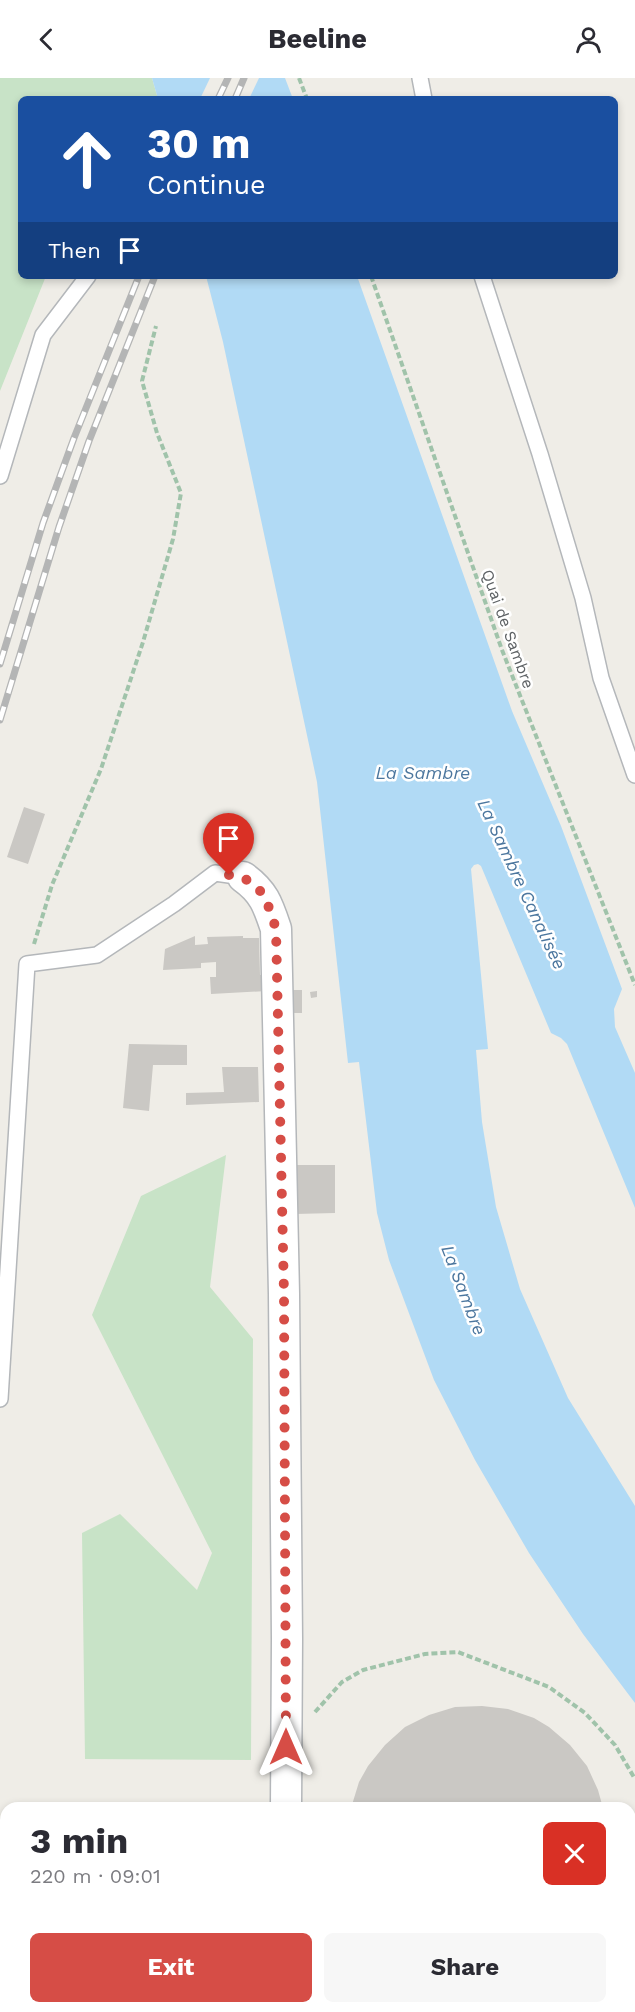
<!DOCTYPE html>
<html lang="en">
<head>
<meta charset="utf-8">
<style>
  :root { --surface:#fff; --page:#f7f7f7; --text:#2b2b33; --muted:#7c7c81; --accent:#d64d46 }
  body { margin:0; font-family:"Work Sans",sans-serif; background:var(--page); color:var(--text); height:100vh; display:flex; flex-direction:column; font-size:22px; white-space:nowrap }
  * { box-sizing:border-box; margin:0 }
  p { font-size:20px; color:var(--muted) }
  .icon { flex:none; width:33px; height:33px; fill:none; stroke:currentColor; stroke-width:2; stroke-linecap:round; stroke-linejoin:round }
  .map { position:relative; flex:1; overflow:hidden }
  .details { position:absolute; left:0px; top:1724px; width:636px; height:212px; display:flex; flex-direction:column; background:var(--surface); border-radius:18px 18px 0 0; box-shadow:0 3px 9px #0003 }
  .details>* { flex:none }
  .banner { position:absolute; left:18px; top:18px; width:600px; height:183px; border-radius:9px; box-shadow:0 3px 9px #0003; background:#1a4fa0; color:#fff; overflow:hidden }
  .pin { position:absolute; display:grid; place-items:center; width:51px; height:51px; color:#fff; margin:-62px -26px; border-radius:50% 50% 50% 0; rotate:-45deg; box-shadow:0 0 6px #0007 }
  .pin .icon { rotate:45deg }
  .me { position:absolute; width:66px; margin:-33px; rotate:0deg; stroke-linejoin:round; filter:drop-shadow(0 0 4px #0008) }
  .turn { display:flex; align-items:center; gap:21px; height:126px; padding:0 30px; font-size:27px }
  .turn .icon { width:78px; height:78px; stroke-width:2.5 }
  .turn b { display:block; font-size:42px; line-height:51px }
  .then { display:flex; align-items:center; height:57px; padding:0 30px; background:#0003; gap:12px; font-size:22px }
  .round { display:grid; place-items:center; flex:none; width:63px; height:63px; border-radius:9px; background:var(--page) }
  .summary { display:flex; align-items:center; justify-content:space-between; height:102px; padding:0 30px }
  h1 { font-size:36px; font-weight:700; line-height:45px }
  .action { display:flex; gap:12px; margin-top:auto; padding:12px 30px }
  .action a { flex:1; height:69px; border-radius:9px; background:var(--accent); color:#fff; font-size:24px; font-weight:700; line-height:69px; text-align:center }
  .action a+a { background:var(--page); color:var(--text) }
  header { display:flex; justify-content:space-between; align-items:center; height:78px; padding:0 30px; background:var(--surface); font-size:27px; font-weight:700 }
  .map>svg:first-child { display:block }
</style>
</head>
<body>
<header><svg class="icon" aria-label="back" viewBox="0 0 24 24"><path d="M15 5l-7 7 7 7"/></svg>Beeline<svg class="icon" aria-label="person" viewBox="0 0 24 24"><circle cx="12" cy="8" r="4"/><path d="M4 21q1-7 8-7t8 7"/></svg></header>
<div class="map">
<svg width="635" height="1934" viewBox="0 0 635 1934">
  <rect width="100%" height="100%" fill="#efede7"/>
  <path fill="#c8e3c7" d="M0,0H152L158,21H21V198H46L0,313Z
    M226,1077L210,1209L253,1261L251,1682L85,1681L82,1455L120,1436L197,1512L212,1475L92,1237L141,1118Z
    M6,1773V1929H39L40,1934H0V1784Z"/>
  <path fill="#b1daf5" d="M152,0H285L293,21H158Z
    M206,198H357L512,633L561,748L622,911L614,931L615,949L635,995V1130L567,966L561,960L551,955L481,788L478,786L474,787L471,791L488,971L476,972L482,1044L496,1129L520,1211L568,1320L635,1428V1625L583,1556L529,1475L475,1382L434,1302L389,1182L377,1135L359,984L348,985L317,704L223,264Z"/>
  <path fill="#efede7" d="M210,0H259L249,21H200Z"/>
  <path fill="#cac8c4" d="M24,729L45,736L28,786L7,779Z
    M195,858V867L208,866L207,859L243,858V860H259L260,897H266L267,913L211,916L210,899H216V884L201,885V890L163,892L165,871Z
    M290,912H302V935H290Z
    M317,913V919L311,920L310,914Z
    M129,966L187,967V987H153L149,1033L123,1030Z
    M222,989H258L259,1024L186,1027V1015L224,1014Z
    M293,1087H335V1135L295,1136Z
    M482,1628L508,1631L534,1640L549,1649L570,1667L587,1688L598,1712L603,1730H351L359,1704L368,1688L385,1667L405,1649L429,1637L455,1629Z"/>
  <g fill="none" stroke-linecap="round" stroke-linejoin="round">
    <defs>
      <path id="service" d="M420,0L424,21
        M482,198L540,376L583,520L601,600L635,697
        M0,398L43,257L88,198
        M0,1321L27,886L97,877L174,826L215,795L243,799"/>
      <path id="minor" d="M243,799C264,814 268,827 276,851L284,1216L287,1561L286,1730
        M285,1934V1929"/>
    </defs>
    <use href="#service" stroke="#b4b7ba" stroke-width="18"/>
    <use href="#minor" stroke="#b4b7ba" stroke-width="33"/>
    <path stroke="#a0c3aa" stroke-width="4" stroke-dasharray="6 3" stroke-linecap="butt" d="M299,0L307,21
      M371,198L502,572L635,907
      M34,866L52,807L101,691L143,564L173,461L181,415L157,355L142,303L156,248
      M315,1634L342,1604L363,1592L425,1576L458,1574L549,1609L585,1635L615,1667L635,1701
      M630,1882L635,1811
      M532,1934L550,1929"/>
    <use href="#service" stroke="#fff" stroke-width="15"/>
    <use href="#minor" stroke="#fff" stroke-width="30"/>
    <defs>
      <path id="rail" d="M218,21L228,0
        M235,21L244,0
        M0,586L43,445L74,360L139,198
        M0,642L59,449L89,363L155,198"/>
    </defs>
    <use href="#rail" stroke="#b4b5b5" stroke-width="7"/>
    <use href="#rail" stroke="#fff" stroke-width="4.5" stroke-dasharray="14" stroke-linecap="butt"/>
  </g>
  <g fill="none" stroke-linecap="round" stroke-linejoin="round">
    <path stroke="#d64d46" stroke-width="10" stroke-dasharray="0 18" d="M229,797C262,801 267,823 276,851L284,1216L286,1669"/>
  </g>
  <g text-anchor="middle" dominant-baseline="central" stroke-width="5" stroke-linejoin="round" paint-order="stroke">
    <g font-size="16" fill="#5e6265" stroke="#fff">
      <text transform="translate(508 551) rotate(70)">Quai de Sambre</text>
    </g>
    <g font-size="18" font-style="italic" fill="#4b769e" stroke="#fff">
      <text x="423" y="694">La Sambre</text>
      <text transform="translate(522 806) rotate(65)">La Sambre Canalisée</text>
      <text transform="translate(464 1212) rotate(69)">La Sambre</text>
    </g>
  </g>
</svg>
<div class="pin" style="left:229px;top:797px;background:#d93025"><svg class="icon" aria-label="arrive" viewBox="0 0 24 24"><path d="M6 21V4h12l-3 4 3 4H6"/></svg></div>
<svg class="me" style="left:286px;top:1669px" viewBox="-20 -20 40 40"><path d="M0-17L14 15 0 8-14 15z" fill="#d64d46" stroke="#fff" stroke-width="4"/></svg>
<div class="banner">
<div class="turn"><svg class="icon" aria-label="ahead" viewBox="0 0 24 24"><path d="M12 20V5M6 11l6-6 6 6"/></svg><div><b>30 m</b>Continue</div></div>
<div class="then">Then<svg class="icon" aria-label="arrive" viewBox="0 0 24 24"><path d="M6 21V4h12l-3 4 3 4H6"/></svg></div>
</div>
<section class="details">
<div class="summary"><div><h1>3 min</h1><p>220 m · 09:01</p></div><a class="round" style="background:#d93025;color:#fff"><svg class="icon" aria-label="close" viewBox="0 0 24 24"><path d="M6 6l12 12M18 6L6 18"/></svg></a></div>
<div class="action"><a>Exit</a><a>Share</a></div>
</section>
</div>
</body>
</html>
